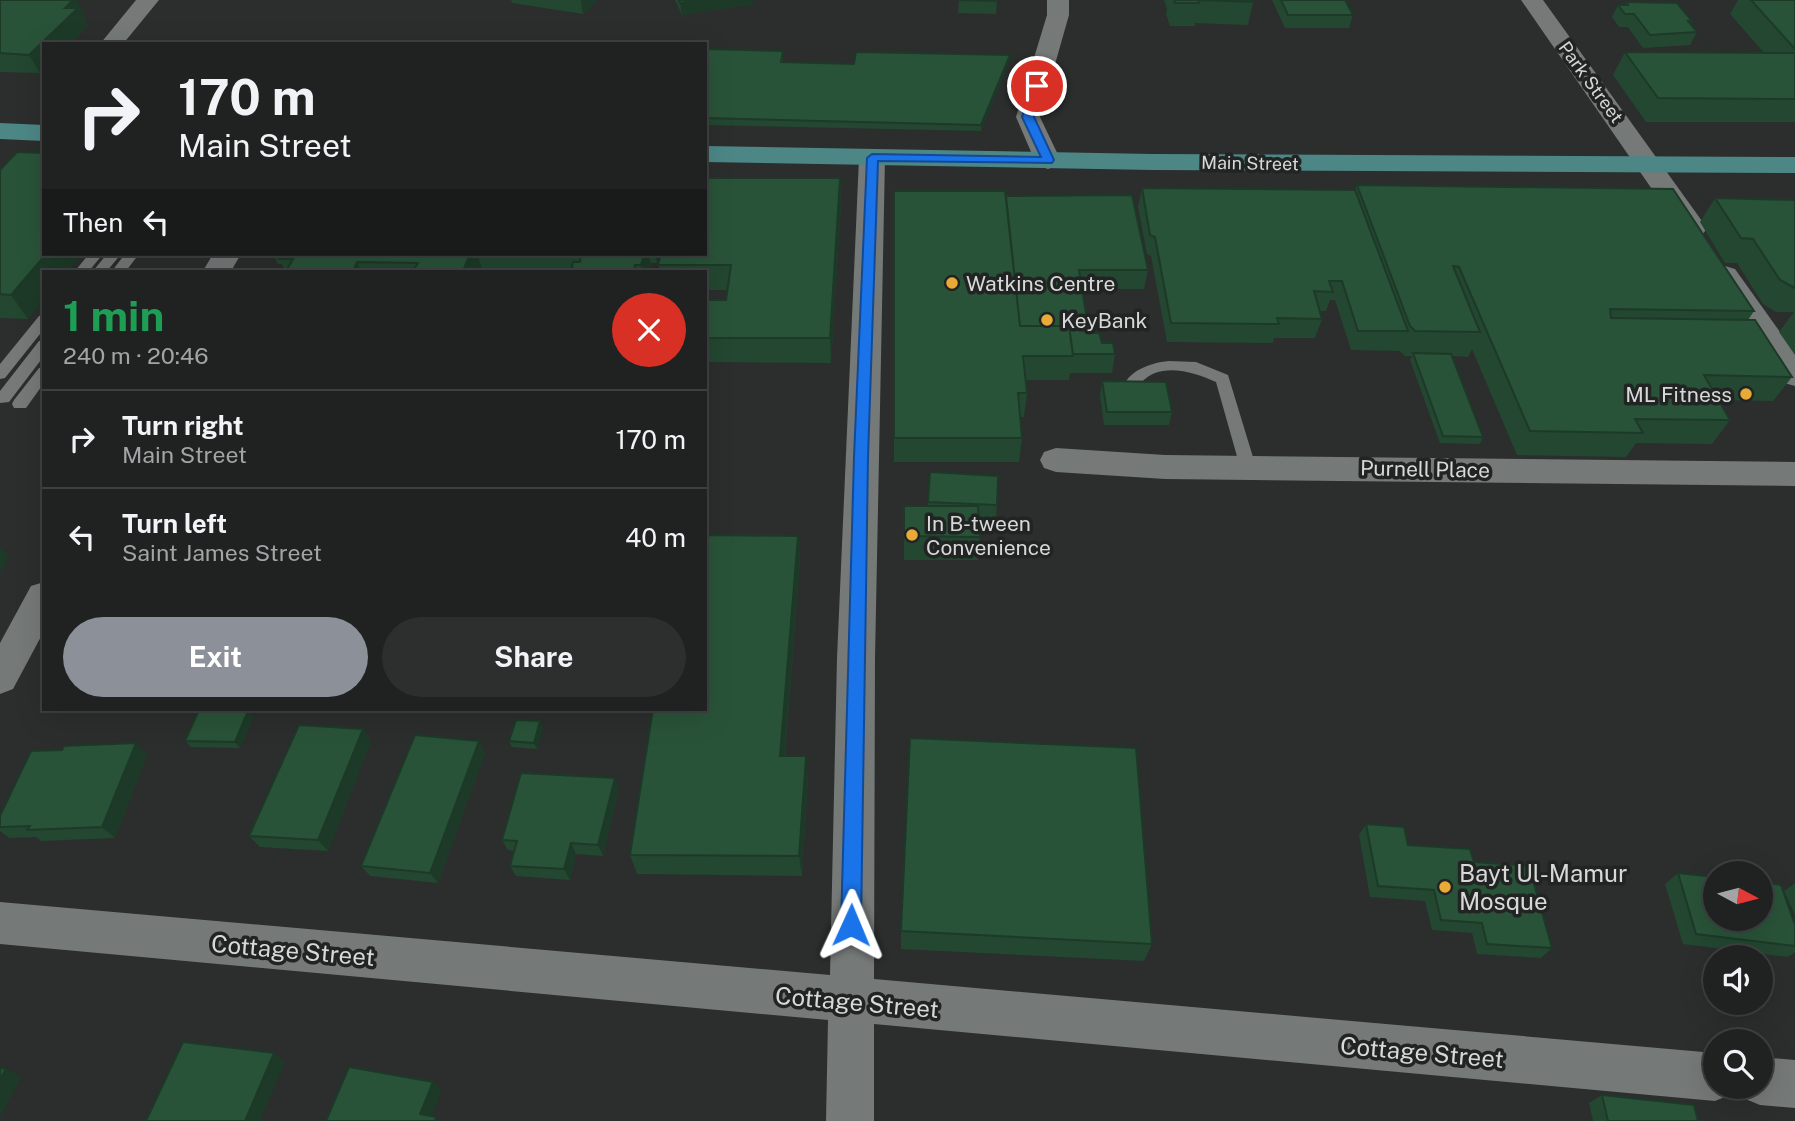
<!DOCTYPE html>
<html lang="en">
<head>
<meta charset="utf-8">
<style>
  :root { --surface:#202222; --page:#2d2f2f; --text:#f1f3f6; --muted:#a2a4a5; --line:#3d3f40; --accent:#8c9099 }
  body { margin:0; font-family:"Public Sans",sans-serif; background:var(--page); color:var(--text); height:100vh; display:flex; flex-direction:column; font-size:26px; white-space:nowrap }
  * { box-sizing:border-box; margin:0 }
  p { font-size:23px; color:var(--muted) }
  .icon { flex:none; width:38px; height:38px; fill:none; stroke:currentColor; stroke-width:2; stroke-linecap:round; stroke-linejoin:round }
  .map { position:relative; flex:1; overflow:hidden }
  .details { position:absolute; left:42px; top:270px; width:665px; height:441px; display:flex; flex-direction:column; background:var(--surface); border-radius:0px; box-shadow:0 7px 28px #0002,0 0 0 2px var(--line) }
  .details>* { flex:none }
  .banner { position:absolute; left:42px; top:42px; width:665px; height:214px; border-radius:0px; box-shadow:0 7px 28px #0002,0 0 0 2px var(--line); background:#202222; color:var(--text); overflow:hidden }
  .needle { width:46px; rotate:97deg }
  .buttons { position:absolute; left:1703px; top:861px; display:grid; gap:14px }
  .buttons a { display:grid; place-items:center; width:70px; height:70px; border-radius:50%; background:var(--surface); box-shadow:0 7px 28px #0002,0 0 0 2px var(--line); font-size:35px }
  .pin { position:absolute; display:grid; place-items:center; width:60px; height:60px; color:#fff; margin:-30px; border:4px solid #fff; border-radius:50%; box-shadow:0 2px 7px #0007 }
  .me { position:absolute; width:77px; margin:-38px; rotate:1deg; stroke-linejoin:round; filter:drop-shadow(0 0 5px #0008) }
  .turn { display:flex; align-items:center; gap:24px; height:147px; padding:0 21px; font-size:32px }
  .turn .icon { width:91px; height:91px; stroke-width:2.5 }
  .turn b { display:block; font-size:49px; line-height:60px }
  .then { display:flex; align-items:center; height:66px; padding:0 21px; background:#0003; gap:14px; font-size:26px }
  .round { display:grid; place-items:center; flex:none; width:74px; height:74px; border-radius:37px; background:var(--page) }
  .summary { display:flex; align-items:center; justify-content:space-between; height:119px; padding:0 21px }
  h1 { font-size:42px; font-weight:700; line-height:52px; color:#1e9e55 }
  .button { display:flex; gap:14px; margin-top:auto; padding:14px 21px }
  .button a { flex:1; height:80px; border-radius:42px; background:var(--accent); color:#fff; font-size:28px; font-weight:700; line-height:80px; text-align:center }
  .button a+a { background:var(--page); color:var(--text) }
  ul { padding:0; list-style:none }
  li { display:flex; align-items:center; gap:21px; height:98px; padding:0 21px; border-top:2px solid var(--line) }
  li div { flex:1 }
  li b { display:block; font-size:26px }
  li em { font-style:normal }
  .map>svg:first-child { display:block }
</style>
</head>
<body>
<div class="map">
<svg width="1795" height="1121" viewBox="0 0 1795 1121">
  <rect width="100%" height="100%" fill="#2b2e2d"/>
  <g fill="none" stroke-linecap="round" stroke-linejoin="round">
    <path fill="#757978" fill-rule="evenodd" d="M89,254H103L89,271H75Z
      M107,254H121L107,271H93Z
      M125,254H139L126,271H112Z
      M44,314V329L5,378L0,379V364L39,316Z
      M44,340V356L9,402L0,403V391L39,341Z
      M1169,361L1196,362L1228,375L1256,467L1254,471L1248,473L1240,467L1216,382C1194,372 1160,361 1141,383L1137,408H1125C1112,377 1145,363 1169,361Z
      M44,367V383L26,408H14L12,404L14,400L39,368Z"/>
    <path fill="#757978" fill-rule="evenodd" d="M136,0H159L123,44H100Z
      M1047,0H1069V15L1040,117L1061,161L1057,166L1048,169L1039,166L1035,161L1016,117L1047,15Z
      M1521,0H1543L1707,228L1703,234L1693,236L1683,234Z
      M872,150L881,153L885,158L875,658L874,979L1715,1053V1087H1735L1732,1094L1715,1101L874,1024V1121H826L828,1020L0,944V902L830,975L837,658L859,158L863,153Z
      M213,254H241L231,271H203Z
      M1725,266L1735,269L1795,353V386L1784,383L1711,275L1715,269Z
      M1056,448L1165,455L1795,462V486L1165,479L1056,472L1044,468L1040,460L1044,452Z
      M44,582V631L13,689L0,694V643L31,586Z
      M1760,1057L1795,1060V1108L1760,1105L1743,1098L1739,1087H1760Z"/>
    <path fill="#4c8786" fill-rule="evenodd" d="M0,123L44,125V141L0,139Z
      M705,146L1153,154L1795,157V173L1153,170L705,162Z"/>
  </g>
  <path fill="#234731" d="M0,0L85,16L83,18L88,26L70,44H44L40,73L0,72Z
    M511,0H597L583,14L512,3Z
    M675,0H753V4L682,15Z
    M959,0H997L996,14L958,13Z
    M1164,0H1252L1253,2L1248,25L1195,23V26H1170L1166,14L1167,9Z
    M1272,0H1345L1353,15L1349,28H1285Z
    M1738,0H1795V122H1646L1613,75L1625,52L1764,53L1730,14Z
    M1626,2L1692,21L1690,24L1697,32L1690,45L1643,48L1628,27H1619L1612,17L1618,5H1625Z
    M783,51V62L854,64L1009,61L981,131L705,125V58Z
    M0,170L82,254L68,271H44L28,319L0,318Z
    M840,178L841,202L831,363L705,362V300H726L728,290H705V271H660L658,265Z
    M1357,185L1754,311L1748,320L1792,377L1773,401L1718,400L1730,420L1712,444L1636,443L1626,457L1517,455L1472,349L1468,357L1452,356L1483,437L1480,444L1440,443L1410,360L1412,356H1405L1400,351L1351,350L1335,300H1330L1326,311H1320L1322,319L1315,338H1274L1273,343L1167,342L1151,256L1147,254L1138,207L1142,188L1355,190Z
    M894,191L1006,196L1148,270L1144,289H1082L1089,333L1115,354L1112,373H1070L1069,380H1026L1027,393L1024,417H1020L1022,438L1019,462H894Z
    M1715,198L1795,200V355L1779,332L1794,312H1776L1763,304L1737,263H1725L1700,222Z
    M245,254H659L657,263H651L650,271H483L482,269L481,271H285L282,264H278L274,256L246,255Z
    M1102,381L1172,412L1169,425H1104L1100,395Z
    M928,502L997,505L996,518L979,517L980,537L978,560H904V506H928Z
    M798,536L800,559L785,756L808,777L802,876L637,874L630,855L705,709Z
    M253,717L240,748L191,747L185,741Z
    M543,727L537,749L512,747L509,741Z
    M363,729L371,741L328,851L260,847L249,836Z
    M479,741L485,753L438,883L370,876L361,866Z
    M147,755L115,838L41,841L36,837L9,838L0,831V816Z
    M619,789L603,856L576,854L570,880L516,876L510,866L514,851L508,850L502,840Z
    M1366,824L1408,845L1474,862L1552,948L1541,958L1477,954L1472,933L1432,930L1425,901L1370,897L1359,835Z
    M1678,873L1795,925V952L1788,957L1683,944L1665,884Z
    M1795,883V915L1784,891Z
    M901,931L1152,944L1144,961L901,949Z
    M1602,1095L1698,1121H1593L1589,1103Z"/>
  <path fill="#1d3a28" d="M73,0H77L85,16L83,18L88,26L70,44H44V70L40,73L29,55L65,8Z
    M582,0H597L583,14L581,1Z
    M696,0H753V4L682,15L680,3Z
    M1010,55L1009,61L981,131V125Z
    M840,178L841,202L831,363L830,338Z
    M46,254H82L68,271H44V300L28,319L11,295Z
    M470,254H482L478,256L482,269L481,271H463Z
    M644,254H649L651,267L650,271H642L641,265Z
    M655,254H659L657,263Z
    M357,262L361,271H353Z
    M798,536L800,559L783,776L780,756Z
    M0,547L9,557L0,574Z
    M248,711L253,717L240,748L235,742Z
    M540,721L543,727L537,749L534,743Z
    M363,729L371,741L328,851L318,840Z
    M479,741L485,753L438,883L430,873Z
    M136,743L147,755L115,838L102,827Z
    M806,756L808,777L802,876L799,856Z
    M615,778L619,789L603,856L598,845Z
    M571,843L576,854L570,880L564,869Z
    M274,1053L285,1062L260,1121H245Z
    M6,1069L21,1077L0,1118V1079Z
    M433,1082L442,1090L429,1121L420,1114Z"/>
  <path fill="#295339" stroke="#1d3a28" stroke-width="2" d="M0,0H73L65,8H78L29,55L0,53Z
    M679,0H696L680,3Z
    M959,0H997V1Z
    M1174,0H1252L1253,2L1199,0V3H1175Z
    M1281,0H1345L1353,15H1288Z
    M1751,0H1795V49Z
    M1626,2L1677,3L1692,21H1688L1697,32L1650,35L1634,14H1625L1618,5H1628Z
    M708,49L783,51L781,62L854,64L856,52L1010,55L981,125L705,118V58Z
    M1625,52L1795,53V99L1658,98Z
    M17,152L44,153V254H46L11,295L0,294V170Z
    M705,178H840L830,338H705V300H726L731,265H658L661,254H705Z
    M1357,185L1673,189L1754,311L1610,309L1611,318L1755,320L1792,377L1704,375L1730,420L1635,419L1643,433L1530,431L1459,267L1453,266L1480,332L1415,331L1410,326Z
    M1142,188L1355,190L1408,331H1358L1342,281H1329L1333,292L1314,291L1322,319L1277,318L1279,324L1171,323L1155,237L1150,235Z
    M894,191H1005L1020,326H1069L1073,356H1023L1027,393H1018L1022,438H894Z
    M1132,195L1148,270H1079L1089,333H1099L1102,343H1113L1115,354H1073L1069,326H1020L1006,196Z
    M1715,198L1795,200V288L1780,280L1753,239L1741,238Z
    M282,254H296L293,259H279Z
    M296,254H470L463,271H413L418,263L357,262L353,271H286Z
    M479,254H644L641,265H635L634,271H571L573,262H580L581,255L478,256Z
    M1413,353L1451,354L1483,437L1443,436Z
    M1102,381L1166,382L1172,412H1107Z
    M930,472L998,476L997,505L928,502Z
    M904,506H978L980,537L904,536Z
    M705,535L798,536L780,756H806L799,856L630,855L653,709H705Z
    M199,710L248,711L235,742L185,741Z
    M516,720L540,721L534,743L509,741Z
    M299,725L363,729L318,840L249,836Z
    M415,735L479,741L430,873L361,866Z
    M910,738L1136,748L1152,944L901,931Z
    M136,743L102,827L27,830L30,826L0,827V816L31,751L62,750L64,746Z
    M521,773L615,778L598,845L571,843L564,869L510,866L517,841L502,840Z
    M1366,824L1404,827L1408,845L1470,849L1474,862L1529,866L1552,948L1487,944L1482,923L1441,920L1434,890L1378,886Z
    M1678,873L1715,877V919H1760V882L1781,885L1795,925V946L1696,934Z
    M183,1042L274,1053L245,1121H146Z
    M349,1067L433,1082L420,1114L436,1117L435,1121H326Z
    M0,1068L6,1069L0,1079Z
    M1602,1095L1694,1105L1698,1121H1608Z"/>
  <path fill="#1a73e8" stroke="#114b97" stroke-width="2" d="M1037,83L1043,86L1034,117L1054,160L1052,163L878,161L868,457L861,925L858,932L851,935L844,932L841,925L854,457L867,158L872,154L1041,157L1022,117L1032,86Z"/>
  <g fill="#e8ab37" stroke="#212423" stroke-width="2.5">
    <circle cx="952" cy="283" r="7"/>
    <circle cx="1047" cy="320" r="7"/>
    <circle cx="1746" cy="394" r="7"/>
    <circle cx="912" cy="535" r="7"/>
    <circle cx="1445" cy="887" r="7"/>
  </g>
  <g text-anchor="middle" dominant-baseline="central" stroke-width="7" stroke-linejoin="round" paint-order="stroke">
    <g font-size="18" fill="#d7d9d9" stroke="#212423">
      <text transform="translate(1591 82) rotate(54)">Park Street</text>
      <text transform="translate(1250 163) rotate(1)">Main Street</text>
    </g>
    <g font-size="21" fill="#d7d9d9" stroke="#212423" text-anchor="start">
      <text x="966" y="283">Watkins Centre</text>
      <text x="1061" y="320">KeyBank</text>
      <text x="1732" y="394" text-anchor="end">ML Fitness</text>
      <text x="926" y="523">In B-tween<tspan x="926" dy="24">Convenience</tspan></text>
    </g>
    <g font-size="21" fill="#d7d9d9" stroke="#212423">
      <text transform="translate(1425 469) rotate(1)">Purnell Place</text>
    </g>
    <g font-size="24" fill="#d7d9d9" stroke="#212423" text-anchor="start">
      <text x="1459" y="873">Bayt Ul-Mamur<tspan x="1459" dy="28">Mosque</tspan></text>
    </g>
    <g font-size="24" fill="#d7d9d9" stroke="#212423">
      <text transform="translate(293 950) rotate(5)">Cottage Street</text>
      <text transform="translate(857 1002) rotate(5)">Cottage Street</text>
      <text transform="translate(1422 1052) rotate(5)">Cottage Street</text>
    </g>
  </g>
</svg>
<div class="buttons">
<a><svg class="needle" viewBox="-14 -14 28 28"><path d="M0-13l5 13h-10z" fill="#e53935"/><path d="M0 13l5-13h-10z" fill="#a2a4a5"/></svg></a>
<a><svg class="icon" aria-label="sound" viewBox="0 0 24 24"><path d="M4 9h4l5-4v14l-5-4H4zM17 9q2 3 0 6"/></svg></a>
<a><svg class="icon" aria-label="search" viewBox="0 0 24 24"><circle cx="10" cy="10" r="6"/><path d="M15 15l6 6"/></svg></a>
</div>
<div class="pin" style="left:1037px;top:86px;background:#d93025"><svg class="icon" aria-label="arrive" viewBox="0 0 24 24"><path d="M6 21V4h12l-3 4 3 4H6"/></svg></div>
<svg class="me" style="left:851px;top:925px" viewBox="-20 -20 40 40"><path d="M0-17L14 15 0 8-14 15z" fill="#1a73e8" stroke="#fff" stroke-width="4"/></svg>
<div class="banner">
<div class="turn"><svg class="icon" aria-label="right" viewBox="0 0 24 24"><path d="M7 20v-9h11M14 6l5 5-5 5"/></svg><div><b>170 m</b>Main Street</div></div>
<div class="then">Then<svg class="icon" aria-label="left" viewBox="0 0 24 24"><path d="M17 20v-9H6M10 6l-5 5 5 5"/></svg></div>
</div>
<section class="details">
<div class="summary"><div><h1>1 min</h1><p>240 m · 20:46</p></div><a class="round" style="background:#d93025;color:#fff"><svg class="icon" aria-label="close" viewBox="0 0 24 24"><path d="M6 6l12 12M18 6L6 18"/></svg></a></div>
<ul>
<li><svg class="icon" aria-label="right" viewBox="0 0 24 24"><path d="M7 20v-9h11M14 6l5 5-5 5"/></svg><div><b>Turn right</b><p>Main Street</p></div><em>170 m</em></li>
<li><svg class="icon" aria-label="left" viewBox="0 0 24 24"><path d="M17 20v-9H6M10 6l-5 5 5 5"/></svg><div><b>Turn left</b><p>Saint James Street</p></div><em>40 m</em></li>
</ul>
<div class="button"><a>Exit</a><a>Share</a></div>
</section>
</div>
</body>
</html>
